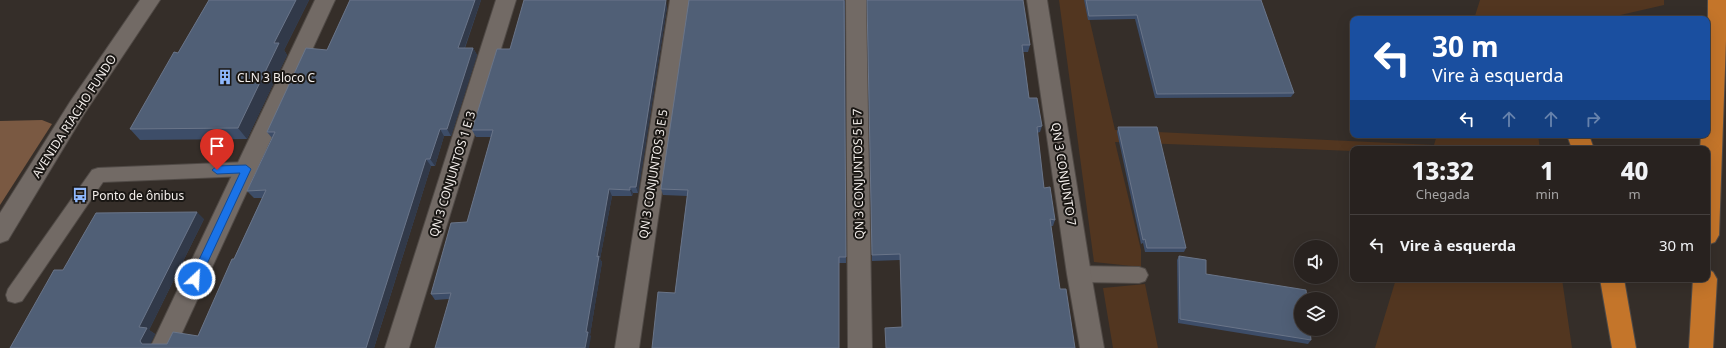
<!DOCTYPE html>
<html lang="pt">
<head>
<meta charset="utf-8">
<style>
  :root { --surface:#28221f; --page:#302a28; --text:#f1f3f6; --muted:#a5a4a4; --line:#443f3d }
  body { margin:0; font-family:"Noto Sans",sans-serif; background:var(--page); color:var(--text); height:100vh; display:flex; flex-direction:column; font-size:15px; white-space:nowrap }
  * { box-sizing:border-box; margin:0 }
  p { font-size:13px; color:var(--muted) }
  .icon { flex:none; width:22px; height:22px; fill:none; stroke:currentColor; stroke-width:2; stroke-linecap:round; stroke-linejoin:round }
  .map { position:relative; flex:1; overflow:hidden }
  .side { position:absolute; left:1350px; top:146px; width:360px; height:136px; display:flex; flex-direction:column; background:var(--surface); border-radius:8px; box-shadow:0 4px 16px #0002,0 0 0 1px var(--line) }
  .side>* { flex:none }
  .top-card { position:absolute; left:1350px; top:16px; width:360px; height:122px; border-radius:8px; box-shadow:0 4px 16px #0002,0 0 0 1px var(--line); background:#1a4fa0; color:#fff; overflow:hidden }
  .buttons { position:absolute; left:1294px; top:240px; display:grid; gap:8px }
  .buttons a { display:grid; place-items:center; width:44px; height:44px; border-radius:50%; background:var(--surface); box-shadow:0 4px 16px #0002,0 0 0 1px var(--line); font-size:20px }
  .pin { position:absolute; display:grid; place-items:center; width:34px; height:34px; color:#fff; margin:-41px -17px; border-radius:50% 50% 50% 0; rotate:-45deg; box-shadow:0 0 4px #0007 }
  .pin .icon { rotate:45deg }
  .me { position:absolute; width:44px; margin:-22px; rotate:25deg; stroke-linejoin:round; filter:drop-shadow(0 0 3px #0008) }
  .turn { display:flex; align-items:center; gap:14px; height:84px; padding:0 16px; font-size:18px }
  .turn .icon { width:52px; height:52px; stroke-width:2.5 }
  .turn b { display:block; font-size:28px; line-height:34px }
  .lanes { display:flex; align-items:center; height:38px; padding:0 16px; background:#0003; justify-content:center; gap:20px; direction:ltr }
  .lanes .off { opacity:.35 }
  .eta { display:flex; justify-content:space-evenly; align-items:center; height:68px; text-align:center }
  .eta b { font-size:24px; font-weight:800; line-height:28px }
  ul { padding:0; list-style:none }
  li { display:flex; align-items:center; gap:12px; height:60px; padding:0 16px; border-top:1px solid var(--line) }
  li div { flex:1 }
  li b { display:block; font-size:15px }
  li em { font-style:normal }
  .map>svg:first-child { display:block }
</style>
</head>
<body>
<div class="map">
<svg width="1726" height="348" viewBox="0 0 1726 348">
  <rect width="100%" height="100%" fill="#352e29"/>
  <path fill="#523620" d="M1059,0H1085L1115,130L1434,145L1437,135H1538L1540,149H1353V151L1115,142L1141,250V267L1094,262Z
    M1480,0H1664V5L1603,19H1474Z
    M1396,279H1562L1572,348H1375Z
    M1145,284L1158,348H1113L1103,288Z"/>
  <path fill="#7a5942" d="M42,120L52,124L0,205V121Z"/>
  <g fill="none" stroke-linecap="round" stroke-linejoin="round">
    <defs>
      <path id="service" d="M246,162L252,164L254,169L252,174L246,176L103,182L22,301L15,303L8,301L6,295L8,289L92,170L98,168Z
        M1079,266L1139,267L1145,269L1148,275L1145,281L1139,283L1079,282L1073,280L1070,274L1073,268Z"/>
      <path id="minor" d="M315,0H335L175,348H150Z
        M496,0H516L409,348H385Z
        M670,0H690L639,348H615Z
        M846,0H866L872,348H848Z
        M1027,0H1047L1091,274L1104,348H1080L1067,274Z"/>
      <path id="tertiary" d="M140,0H160L84,114L8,240L0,243V213L70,102Z"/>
      <path id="trunk" d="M1708,0H1726V40L1719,235L1715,242L1707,245V149H1700L1701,135H1707Z
        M1567,135H1589L1594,149H1572Z
        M1707,269L1713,272L1717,279L1713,348H1689L1693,279H1707Z
        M1600,279H1624L1636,348H1612Z"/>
    </defs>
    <use href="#service" stroke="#504a46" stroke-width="2"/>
    <use href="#minor" stroke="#504a46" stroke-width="2"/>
    <use href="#tertiary" stroke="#504a46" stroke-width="2"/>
    <use href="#trunk" stroke="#504a46" stroke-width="2"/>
    <use href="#service" fill="#726a65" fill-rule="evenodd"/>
    <use href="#minor" fill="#726a65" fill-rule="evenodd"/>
    <use href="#tertiary" fill="#726a65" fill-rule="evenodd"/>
    <use href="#trunk" fill="#c4752a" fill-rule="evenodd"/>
  </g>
  <path fill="#3d4d68" d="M209,0H309L284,50L287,55L247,139L140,140L130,129L178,53Z
    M350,0H481L465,48H473L477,55L451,136H444L435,166H431L374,348H10L63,270L204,219L149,330L155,334L150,344H167L198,336L262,198H254L247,191L272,138L267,132L327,50Z
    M845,0L846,263H840L675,293L687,196L663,195L661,189Z
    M867,0L1030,45L1028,52H1023L1029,98L1042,126L1040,132L1037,133L1044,188L1055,220L1053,226H1051L902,327L900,260L872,261Z
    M1084,0H1261L1294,93L1291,97L1155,98L1135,19L1088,20Z
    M667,7L638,193H633L632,196H612L600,259L602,262L590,335L591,337L449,299L435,300L431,294L467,222L491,137H476L472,130L510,49Z
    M1118,127L1186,248L1184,252H1145L1143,243L1141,244L1117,132Z
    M1179,256L1206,274L1311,340L1308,344L1178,323L1177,260Z"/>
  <path fill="#313949" d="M296,0H309L284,50L287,55L247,139L238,128L274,43Z
    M475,0H481L462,55L458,48Z
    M666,0L667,7L638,193L636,187Z
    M473,48L477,55L451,136L447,129Z
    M440,129L444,136L435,166L430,159Z
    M426,159L431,166L377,338L374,348H366Z
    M630,187L633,193L632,196L630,190Z
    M609,189L612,196L600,259L602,262L590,335L591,337L589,348H585L586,332L597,257Z
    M197,212L204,219L149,330L155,334L149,347L142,344L140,341L139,327Z"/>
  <path fill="#505f76" stroke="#6a7589" d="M209,0H296L274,43H279L238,128L130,129L174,52L178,53Z
    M350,0H475L458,48H473L447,129H440L430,159H426L366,348H10L54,270H63L96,213L197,212L139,327L147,328L140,341L142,344H167L173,332L198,336L232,259H234L266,190L247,191L275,132H267L306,48L327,50Z
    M524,0H666L636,187H630V190L609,189L597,257L599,256L586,332H588L585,348H435L451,293L431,294L451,223L467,222L493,130H472L497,49H510Z
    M689,0H844L846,257H839V348H652L658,292L675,293L688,190L661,189Z
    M867,0H1023L1030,45H1022L1029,98H1037L1042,126L1037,127L1044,188L1050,187L1055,220L1050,219L1060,289H1066L1075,348H886L885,328L902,327L900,254L872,255Z
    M1086,0H1261L1294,93L1157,94L1137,15L1089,16Z
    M1118,127H1157L1186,248H1147L1145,239L1143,240Z
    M1179,256L1206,260V274L1306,290L1307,299H1301V329H1310L1311,340L1180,319Z"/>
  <path fill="#1a73e8" stroke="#114b97" d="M246,165L251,169L200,279L198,282L195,283L191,282L190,279L240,173L217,174L212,170L217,166Z"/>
  <defs>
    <symbol id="building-bare" viewBox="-9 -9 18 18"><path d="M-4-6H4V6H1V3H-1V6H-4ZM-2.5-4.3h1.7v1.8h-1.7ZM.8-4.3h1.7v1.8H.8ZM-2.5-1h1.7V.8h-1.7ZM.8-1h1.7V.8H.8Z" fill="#8fb8fd" stroke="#1a1714" stroke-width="2.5" paint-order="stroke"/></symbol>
    <symbol id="bus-bare" viewBox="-9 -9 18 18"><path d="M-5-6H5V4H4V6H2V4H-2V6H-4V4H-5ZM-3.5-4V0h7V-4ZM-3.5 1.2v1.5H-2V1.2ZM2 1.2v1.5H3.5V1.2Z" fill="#8fb8fd" stroke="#1a1714" stroke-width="2.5" paint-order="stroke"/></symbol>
  </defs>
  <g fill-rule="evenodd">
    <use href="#building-bare" x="214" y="66" width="22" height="22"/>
    <use href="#bus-bare" x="69" y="184" width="22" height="22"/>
  </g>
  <g text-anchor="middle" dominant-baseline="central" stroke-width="4" stroke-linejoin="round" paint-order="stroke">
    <g font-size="12" fill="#f4efec" stroke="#1a1714" text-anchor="start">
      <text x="237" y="77">CLN 3 Bloco C</text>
      <text x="92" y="195">Ponto de ônibus</text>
    </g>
    <g font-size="12" fill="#f4efec" stroke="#1a1714">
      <text transform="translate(74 116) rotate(-57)">AVENIDA RIACHO FUNDO</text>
      <text transform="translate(452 174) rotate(-73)">QN 3 CONJUNTOS 1 E 3</text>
      <text transform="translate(653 174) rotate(-81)">QN 3 CONJUNTOS 3 E 5</text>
      <text transform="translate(858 174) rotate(-91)">QN 3 CONJUNTOS 5 E 7</text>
      <text transform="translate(1064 174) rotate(81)">QN 3 CONJUNTO 7</text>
    </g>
  </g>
</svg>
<div class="buttons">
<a><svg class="icon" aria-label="sound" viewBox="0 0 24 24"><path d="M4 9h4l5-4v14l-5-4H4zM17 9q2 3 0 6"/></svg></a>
<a><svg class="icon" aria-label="layers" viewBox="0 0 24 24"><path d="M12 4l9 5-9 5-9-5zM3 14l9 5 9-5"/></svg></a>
</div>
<div class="pin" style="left:217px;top:170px;background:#d93025"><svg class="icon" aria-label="arrive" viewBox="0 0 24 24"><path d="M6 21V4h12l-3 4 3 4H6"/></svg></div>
<svg class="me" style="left:195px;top:279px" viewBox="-20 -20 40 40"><circle r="17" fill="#1a73e8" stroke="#fff" stroke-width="3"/><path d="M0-11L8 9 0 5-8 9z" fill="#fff"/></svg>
<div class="top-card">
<div class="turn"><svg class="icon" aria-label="left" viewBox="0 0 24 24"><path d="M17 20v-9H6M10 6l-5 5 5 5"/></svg><div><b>30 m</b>Vire à esquerda</div></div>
<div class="lanes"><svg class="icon" aria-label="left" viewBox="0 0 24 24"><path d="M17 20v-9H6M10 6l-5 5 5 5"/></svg><svg class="icon off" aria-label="ahead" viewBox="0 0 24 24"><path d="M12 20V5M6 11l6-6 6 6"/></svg><svg class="icon off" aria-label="ahead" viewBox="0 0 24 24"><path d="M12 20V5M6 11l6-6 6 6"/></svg><svg class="icon off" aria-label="right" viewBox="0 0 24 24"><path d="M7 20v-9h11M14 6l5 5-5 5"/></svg></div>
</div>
<section class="side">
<div class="eta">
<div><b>13:32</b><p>Chegada</p></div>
<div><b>1</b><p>min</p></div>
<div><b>40</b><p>m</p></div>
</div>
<ul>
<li><svg class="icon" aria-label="left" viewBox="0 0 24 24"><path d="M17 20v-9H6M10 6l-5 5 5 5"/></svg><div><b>Vire à esquerda</b></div><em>30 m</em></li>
</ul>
</section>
</div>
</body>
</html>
